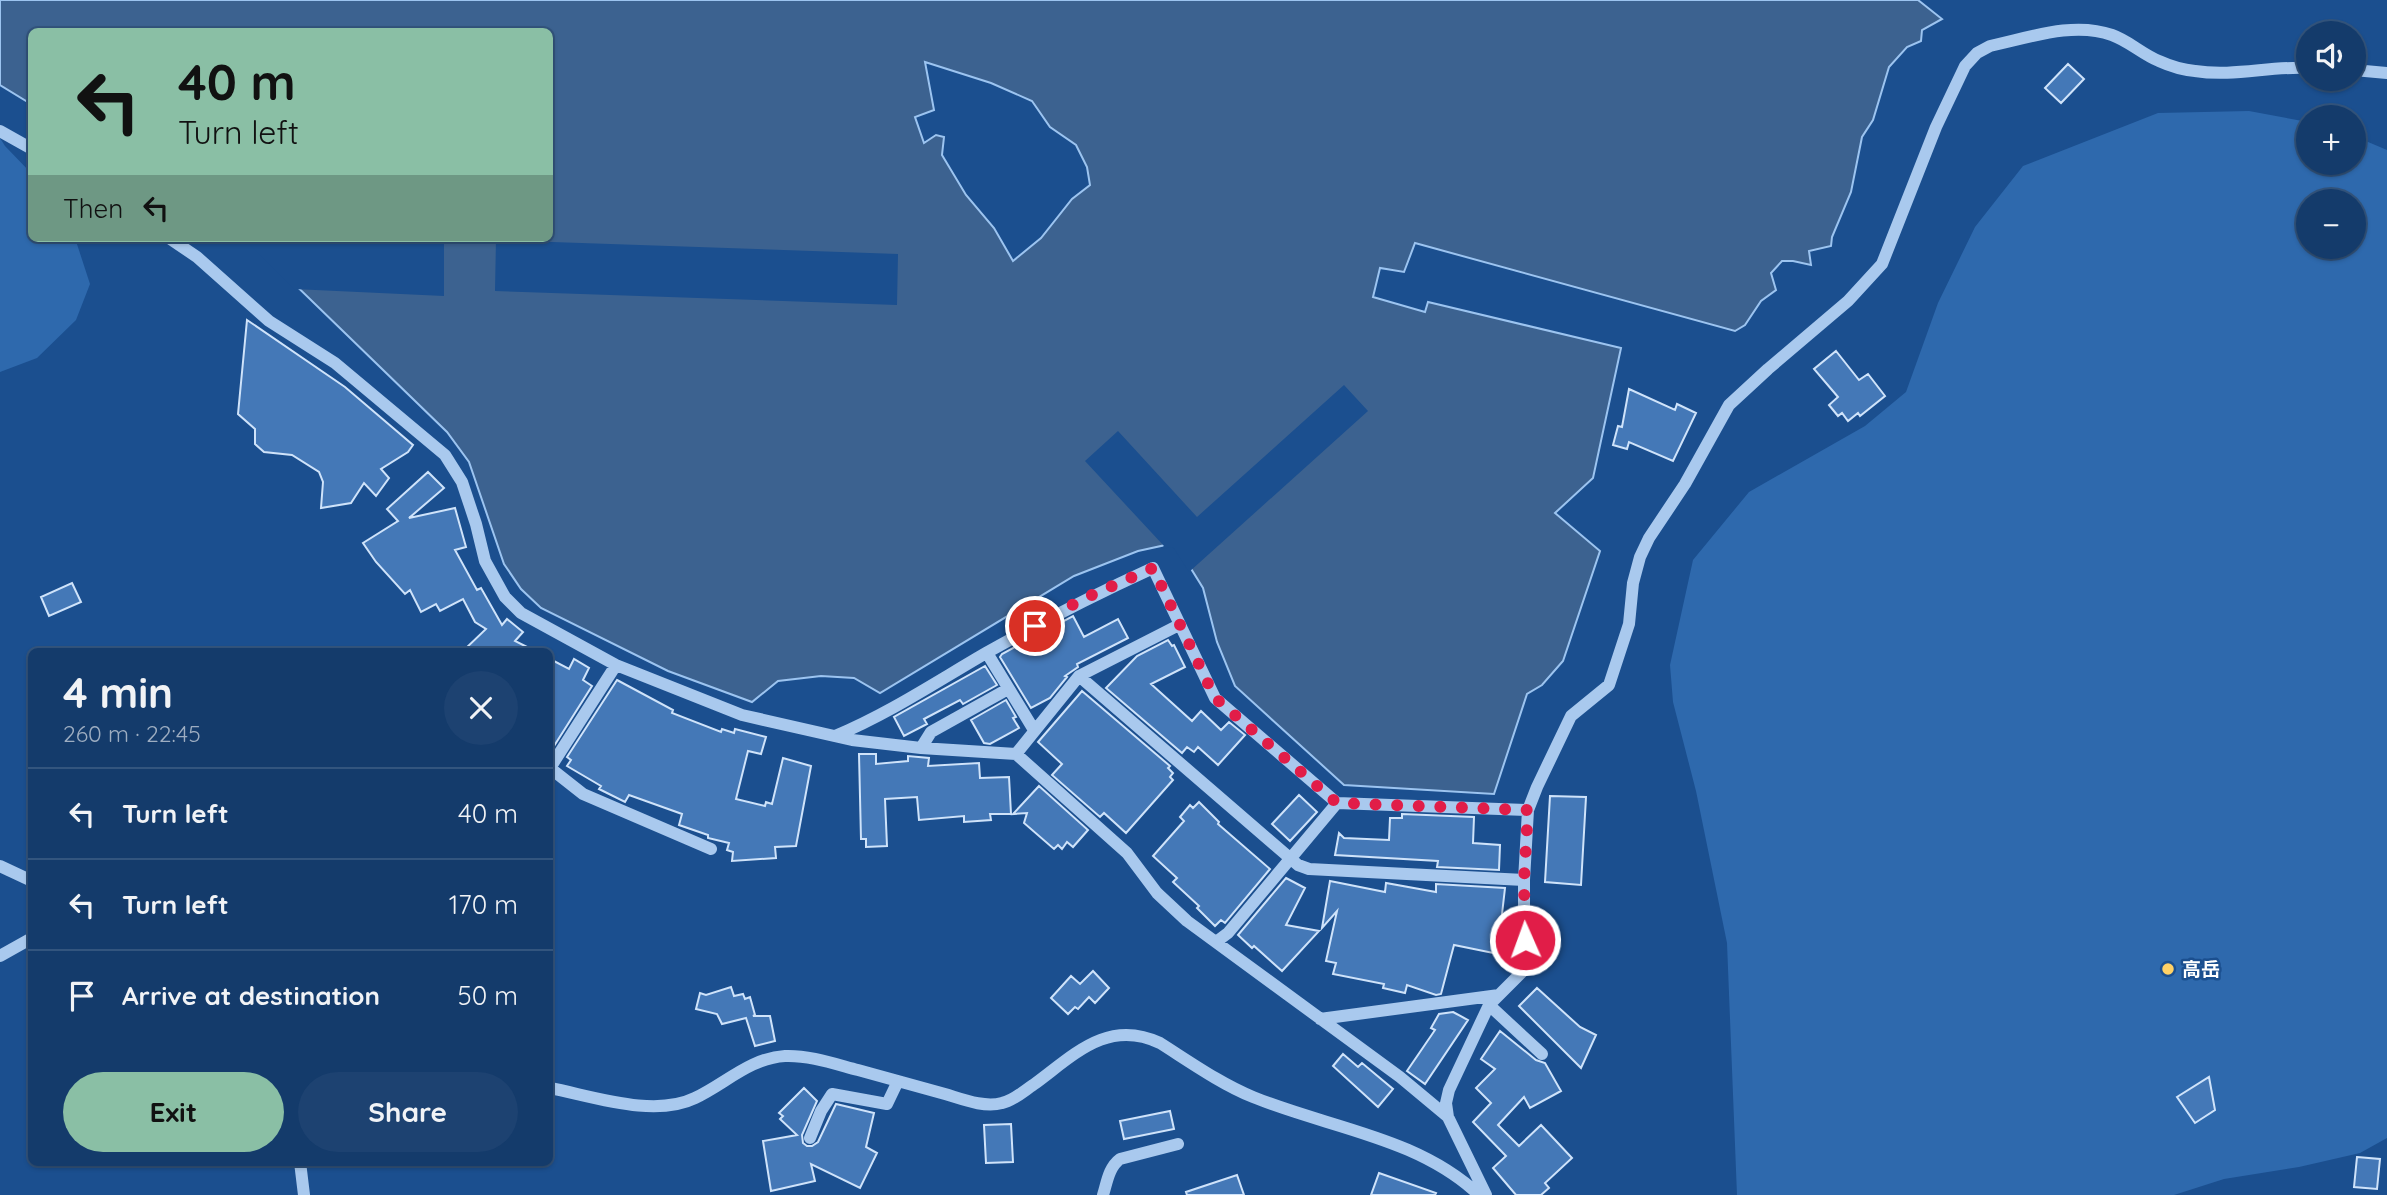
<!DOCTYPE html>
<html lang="en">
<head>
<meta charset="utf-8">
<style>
  :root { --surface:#143b6b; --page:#1d4271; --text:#f1f3f6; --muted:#9dadc1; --line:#33557e; --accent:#8abfa5 }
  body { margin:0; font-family:Quicksand,"Noto Sans JP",sans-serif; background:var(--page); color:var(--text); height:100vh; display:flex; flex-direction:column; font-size:26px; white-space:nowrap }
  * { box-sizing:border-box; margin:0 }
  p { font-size:23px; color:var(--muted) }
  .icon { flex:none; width:38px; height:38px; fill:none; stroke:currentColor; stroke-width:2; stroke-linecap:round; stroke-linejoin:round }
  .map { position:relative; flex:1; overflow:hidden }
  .panel { position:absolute; left:28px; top:648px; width:525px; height:518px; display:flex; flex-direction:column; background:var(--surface); border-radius:10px; box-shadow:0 2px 5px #0004,0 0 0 2px var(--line) }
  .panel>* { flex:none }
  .hud { position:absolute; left:28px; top:28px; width:525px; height:214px; border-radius:10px; box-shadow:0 2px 5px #0004,0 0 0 2px var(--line); background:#8abfa5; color:#111; overflow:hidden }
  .buttons { position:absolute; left:2296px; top:21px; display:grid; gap:14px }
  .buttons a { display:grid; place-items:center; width:70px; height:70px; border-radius:50%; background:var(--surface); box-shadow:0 2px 5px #0004,0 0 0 2px var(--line); font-size:35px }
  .pin { position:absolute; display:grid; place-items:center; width:60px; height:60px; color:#fff; margin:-30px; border:4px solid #fff; border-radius:50%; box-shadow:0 2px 7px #0007 }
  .me { position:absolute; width:77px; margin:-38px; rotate:358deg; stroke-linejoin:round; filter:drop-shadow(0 0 5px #0008) }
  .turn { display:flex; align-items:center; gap:24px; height:147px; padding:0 35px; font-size:32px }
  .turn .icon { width:91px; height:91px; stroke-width:2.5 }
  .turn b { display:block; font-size:49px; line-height:60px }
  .then { display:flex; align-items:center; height:66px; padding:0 35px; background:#0003; gap:14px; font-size:26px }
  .round { display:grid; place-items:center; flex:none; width:74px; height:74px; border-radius:37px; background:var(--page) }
  .head { display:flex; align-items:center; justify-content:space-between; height:119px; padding:0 35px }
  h1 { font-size:42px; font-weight:700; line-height:52px }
  .button { display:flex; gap:14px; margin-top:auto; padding:14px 35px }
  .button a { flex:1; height:80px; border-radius:42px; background:var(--accent); color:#111; font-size:28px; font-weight:700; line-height:80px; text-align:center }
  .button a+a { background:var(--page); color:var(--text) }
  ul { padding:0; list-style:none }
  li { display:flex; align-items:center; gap:21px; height:91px; padding:0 35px; border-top:2px solid var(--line) }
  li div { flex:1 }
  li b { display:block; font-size:26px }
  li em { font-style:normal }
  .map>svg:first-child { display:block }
</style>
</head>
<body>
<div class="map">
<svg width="2387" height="1195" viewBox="0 0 2387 1195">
  <rect width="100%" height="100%" fill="#1b4f8f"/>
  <path fill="#2e69ad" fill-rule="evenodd" d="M2249,111L2308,122V163H2354V136L2387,150V1138L2360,1153L2299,1167L2224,1179L2174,1195H1737L1727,943L1696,791L1673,702L1670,665L1693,560L1749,492L1865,426L1906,392L1938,303L1975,227L2023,166L2158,113ZM2308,201H2354V247H2308Z
    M0,138L5,146L31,173L32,238H75L90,284L76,320L37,358L0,372Z"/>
  <path fill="#3c6290" stroke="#9cc4f0" stroke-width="2" fill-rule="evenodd" d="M0,0H1918L1942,19L1922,30L1921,41L1907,47L1889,67L1873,120L1862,137L1851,192L1832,237L1831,246L1809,251L1811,265L1793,261H1782L1771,273L1776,290L1761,301L1745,325L1735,331L1415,243L1404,272L1380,268L1373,297L1425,312L1428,302L1621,348L1593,478L1555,513L1600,551L1563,661L1542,685L1527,694L1494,794L1344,785L1235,686L1217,642L1203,588L1175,543L1138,551L1074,576L880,693L854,678L821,676L778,681L752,702L668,671L541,608L521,589L504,564L469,462L447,432L247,238H550V32H32L31,104L0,85ZM925,62L991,83L1032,101L1050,127L1076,145L1087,167L1090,185L1072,199L1041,238L1013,261L994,228L966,195L942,155L944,137L936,135L924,143L915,117L934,110Z"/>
  <path fill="#1b4f8f" d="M243,238H444V296L294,289Z
    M496,240L898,254L897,305L495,291Z
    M1344,385L1368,411L1189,572L1173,547L1161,549L1164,546L1085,461L1118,431L1197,517Z"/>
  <path fill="#4478b7" stroke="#cfe3fa" stroke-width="2" d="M2068,64L2084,79L2061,103L2045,88Z
    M247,320L345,387L413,445L408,452L381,469L389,478L376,496L364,483L351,503L321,508L323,482L319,472L292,455L264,452L255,444V429L238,414Z
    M1836,351L1859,380L1868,374L1885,396L1860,416L1858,413L1848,421L1842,413L1838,416L1829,405L1838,397L1814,369Z
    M1629,389L1675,410L1677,404L1696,413L1673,461L1629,442L1627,449L1613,445L1618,426L1622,427Z
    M428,472L444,488L409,518L455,508L466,547L455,550L477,590L481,588L502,625L507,619L523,632L515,641L535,651H463L486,629L475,622L463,599L440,611L436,604L421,612L410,590L405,594L376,562L363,543L398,521L387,509Z
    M72,583L81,602L49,616L41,597Z
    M1073,616L1084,637L1118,619L1128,638L1077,664L1078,667L1065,676L1067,677L1050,698L1031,708L1000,657L1002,654Z
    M1168,640L1172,646L1174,645L1185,667L1151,684L1192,721L1201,711L1221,730L1229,722L1245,735L1218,765L1198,747L1194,752L1187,747L1182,753L1106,688L1137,656Z
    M550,659L569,669L574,659L589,668L583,680L592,686L554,746L550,743Z
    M985,666L997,685L963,704L960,700L924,719L927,724L904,736L894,717Z
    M617,680L673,710L672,713L721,732L722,729L734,733L735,729L766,737L761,754L748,751L736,799L765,806L766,802L772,804L783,758L811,766L796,846L775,847L776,858L732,861L733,852L727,850L729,843L708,838V835L679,825L682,814L629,795L625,802L599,789L601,786L567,766L571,760L567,757Z
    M1082,691L1170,766L1168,768L1173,773L1170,777L1173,780L1126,833L1104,813L1100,817L1052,775L1062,764L1038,742Z
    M1006,700L1016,717L1013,718L1019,728L990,744L984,743L971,720Z
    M859,754H876V764L908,761V756L929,758L928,766L979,763L980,778L1009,777L1011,814H990L991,820L964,822V816L919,820L917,797L885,799L887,846L866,847V839H861Z
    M1039,786L1088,830L1073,847L1067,842L1062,849L1058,845L1054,849L1024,823L1027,813L1013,814Z
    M1299,795L1317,812L1290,841L1272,824Z
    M1550,796L1586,797L1581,885L1545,882Z
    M1199,802L1219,822L1218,824L1270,869L1225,923L1221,920L1215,926L1197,908L1199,906L1173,882L1177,878L1153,856L1184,821L1180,817L1190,805L1193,808Z
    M1402,814L1474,817L1473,843L1500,845L1499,870L1437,867L1438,861L1335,855L1339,833L1344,838L1389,840L1390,818H1402Z
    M1286,878L1305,888L1286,925L1319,931L1282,971L1254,946L1252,948L1238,935Z
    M1330,881L1385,892L1386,883L1436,892V884L1505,888L1498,949L1503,955L1454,945L1441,994L1436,995L1407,985L1405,993L1383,988L1384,984L1333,974L1336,963L1326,961L1337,911L1322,928Z
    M1093,971L1109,988L1095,1003L1089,997L1078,1009L1075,1007L1068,1014L1051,998L1071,976L1080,984Z
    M731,987L734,996L743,994L745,999L750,997L755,1015L753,1016H770L775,1041L755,1046L746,1018L722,1024L717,1014L696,1009L700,993L706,995Z
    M1537,988L1580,1027L1596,1035L1581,1068L1519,1006Z
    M1453,1012L1468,1020L1425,1084L1407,1071L1435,1030L1431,1028L1439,1014Z
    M1500,1031L1536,1060L1545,1063L1561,1091L1530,1108L1524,1097L1498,1125L1519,1146L1541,1125L1572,1158L1545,1183L1549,1188L1541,1195H1516L1493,1168L1506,1156L1473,1122L1491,1103L1476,1088L1495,1069L1481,1059Z
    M1343,1054L1358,1067L1362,1063L1393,1089L1378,1107L1333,1066Z
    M2209,1077L2215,1110L2195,1123L2177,1097Z
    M804,1088L817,1101L802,1135L803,1143L807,1146H812L818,1142L836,1104L874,1113L866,1147L877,1153L860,1188L811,1164L815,1181L771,1191L763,1141L797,1135L780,1119L783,1116L779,1113Z
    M1170,1111L1174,1129L1124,1139L1120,1121Z
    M1011,1124L1013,1162L986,1163L984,1125Z
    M2357,1157L2380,1159L2377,1189L2354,1187Z
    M1379,1173L1436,1193L1435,1195H1371Z
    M1237,1175L1244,1195H1187L1186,1192Z"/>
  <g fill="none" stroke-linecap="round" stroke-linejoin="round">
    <path stroke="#a9c9ee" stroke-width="12" d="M2354,70L2387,73
      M0,131L32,149
      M169,238L197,257L269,321L335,363L445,455L462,482L476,524L485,561L505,597L521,613L616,665L742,715L852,740L921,748L1016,754L1127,853L1157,893L1187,921L1400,1077L1448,1117
      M987,653L1034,730
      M616,665L550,768L583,794L711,849
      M1079,676L1298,865L1309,869L1524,880
      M835,736C888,714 936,682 986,653C1041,622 1096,594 1153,568L1215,698L1337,803L1528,810
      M921,748L931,732L1008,689
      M1016,754L1079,676L1179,625
      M0,866L32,881
      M1216,942L1228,933L1337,803
      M0,956L32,938
      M1489,1005L1542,1054
      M1320,1019L1499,995
      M550,1088C592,1096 654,1118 695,1098C725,1084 750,1058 785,1056C809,1055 835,1064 858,1070C887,1078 916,1086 945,1094C962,1099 984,1108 1002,1103C1013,1101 1024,1091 1033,1085C1073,1056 1107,1018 1160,1043C1190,1062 1221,1084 1253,1097C1328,1128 1418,1137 1479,1195
      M810,1138L821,1111L832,1094L887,1104L898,1081
      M300,1162L304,1195
      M1103,1195C1107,1182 1109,1167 1120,1159L1178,1144
      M1486,1195L1448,1117L1446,1103L1449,1090L1489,1005L1524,970V880L1528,810L1537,787L1571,716L1609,685L1629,624L1633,583L1640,557L1649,538L1685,484L1729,405L1768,369L1848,301L1882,264L1936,127L1965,66L1977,53L1990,46C2028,38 2073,21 2112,35C2129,41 2142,54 2159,61C2170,66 2184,70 2195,71C2233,77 2270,66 2308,68"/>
  </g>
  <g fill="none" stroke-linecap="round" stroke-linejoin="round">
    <path stroke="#e11d48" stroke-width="12" stroke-dasharray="0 21.6" d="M1035,626L1083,599L1153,568L1215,698L1337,803L1528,810L1524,880L1525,940"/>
  </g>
  <circle fill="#ffd166" stroke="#1b4f8f" stroke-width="2.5" cx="2168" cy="969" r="7"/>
  <g text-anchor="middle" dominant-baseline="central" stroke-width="5" stroke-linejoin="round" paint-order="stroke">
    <g font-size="19" font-weight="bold" fill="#fff" stroke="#1b4f8f" text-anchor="start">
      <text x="2182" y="969">高岳</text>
    </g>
  </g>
</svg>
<div class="buttons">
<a><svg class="icon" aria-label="sound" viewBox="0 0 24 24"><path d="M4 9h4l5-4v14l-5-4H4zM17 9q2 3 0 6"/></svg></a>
<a>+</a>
<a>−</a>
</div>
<div class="pin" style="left:1035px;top:626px;background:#d93025"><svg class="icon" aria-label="arrive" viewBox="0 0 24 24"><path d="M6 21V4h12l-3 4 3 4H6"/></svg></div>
<svg class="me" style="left:1525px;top:940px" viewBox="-20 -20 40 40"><circle r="17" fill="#e11d48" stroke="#fff" stroke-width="3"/><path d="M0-11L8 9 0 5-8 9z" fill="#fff"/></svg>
<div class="hud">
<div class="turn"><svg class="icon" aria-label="left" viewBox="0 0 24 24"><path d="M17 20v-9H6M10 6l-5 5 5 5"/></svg><div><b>40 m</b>Turn left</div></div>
<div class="then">Then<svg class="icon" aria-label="left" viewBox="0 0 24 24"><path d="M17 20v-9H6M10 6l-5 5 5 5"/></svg></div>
</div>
<section class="panel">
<div class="head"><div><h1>4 min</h1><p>260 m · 22:45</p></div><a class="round"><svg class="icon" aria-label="close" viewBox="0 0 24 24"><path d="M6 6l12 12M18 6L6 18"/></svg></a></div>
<ul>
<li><svg class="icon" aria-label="left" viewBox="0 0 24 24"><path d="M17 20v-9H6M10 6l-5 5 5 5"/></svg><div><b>Turn left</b></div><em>40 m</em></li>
<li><svg class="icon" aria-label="left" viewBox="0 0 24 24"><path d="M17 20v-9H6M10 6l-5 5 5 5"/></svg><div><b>Turn left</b></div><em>170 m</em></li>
<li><svg class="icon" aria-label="arrive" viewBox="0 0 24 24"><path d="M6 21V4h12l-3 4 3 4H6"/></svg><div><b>Arrive at destination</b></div><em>50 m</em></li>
</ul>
<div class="button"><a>Exit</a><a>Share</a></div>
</section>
</div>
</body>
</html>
